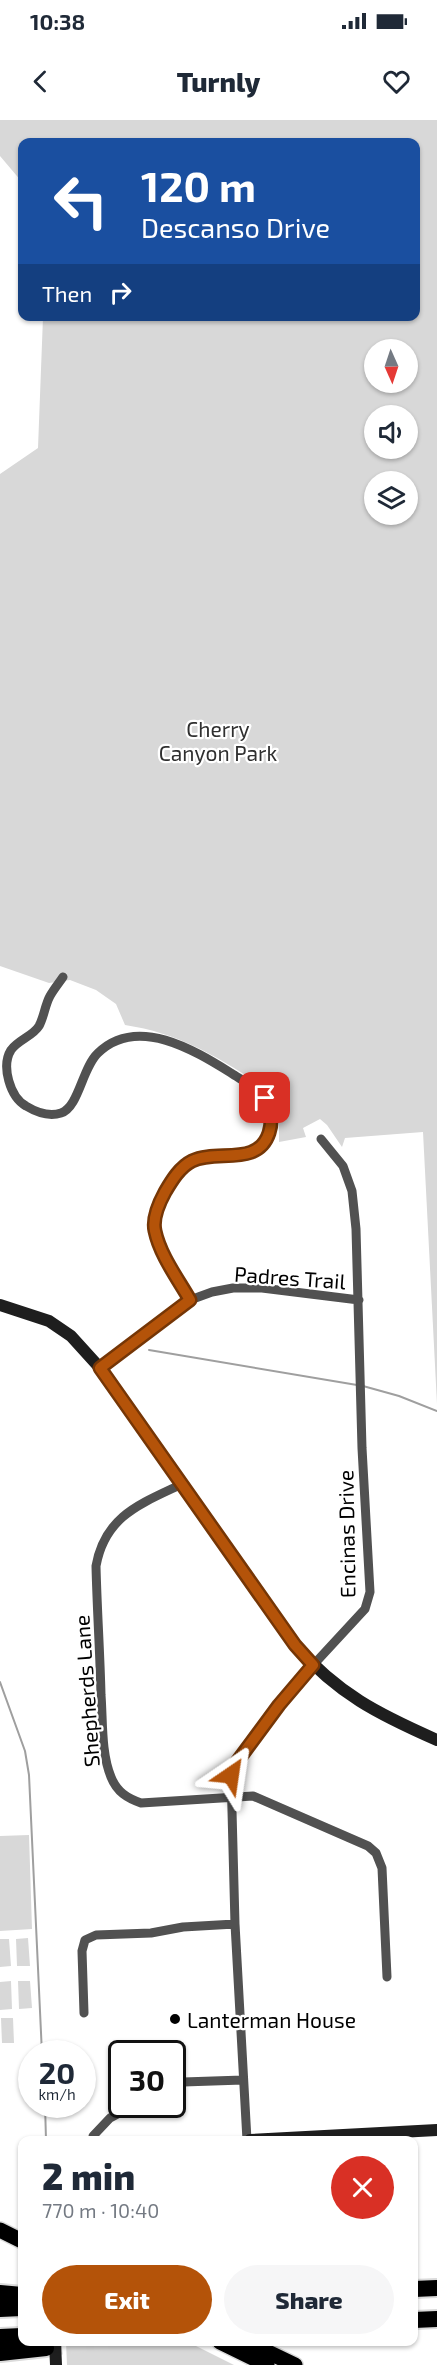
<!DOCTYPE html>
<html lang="en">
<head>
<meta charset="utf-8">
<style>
  :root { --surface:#fff; --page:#f6f6f7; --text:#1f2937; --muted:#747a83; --accent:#b45309 }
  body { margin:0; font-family:"Exo 2",sans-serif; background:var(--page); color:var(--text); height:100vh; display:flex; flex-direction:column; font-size:22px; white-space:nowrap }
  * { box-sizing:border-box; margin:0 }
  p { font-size:20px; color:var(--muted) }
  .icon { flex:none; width:33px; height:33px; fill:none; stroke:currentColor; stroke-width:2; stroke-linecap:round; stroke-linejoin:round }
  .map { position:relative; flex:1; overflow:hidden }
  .panel { position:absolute; left:18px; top:2016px; width:400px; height:210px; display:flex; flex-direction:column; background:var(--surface); border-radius:12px; box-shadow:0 2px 4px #0004 }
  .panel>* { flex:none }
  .hud { position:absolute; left:18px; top:18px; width:402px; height:183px; border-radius:12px; box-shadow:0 2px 4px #0004; background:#1a4fa0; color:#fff; overflow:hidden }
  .needle { width:39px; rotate:177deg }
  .buttons { position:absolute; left:364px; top:219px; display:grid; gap:12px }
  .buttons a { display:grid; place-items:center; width:54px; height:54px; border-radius:50%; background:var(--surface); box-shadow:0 2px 4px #0004; font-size:30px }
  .speed { position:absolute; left:18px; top:1920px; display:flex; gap:12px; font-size:30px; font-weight:700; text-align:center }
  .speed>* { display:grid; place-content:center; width:78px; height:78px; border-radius:50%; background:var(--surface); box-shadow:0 2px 4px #0004; line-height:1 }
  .speed small { font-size:15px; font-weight:400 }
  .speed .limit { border:3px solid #111; border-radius:9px; background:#fff; color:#111 }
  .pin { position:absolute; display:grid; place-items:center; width:51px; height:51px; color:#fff; margin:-26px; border-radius:12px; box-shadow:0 3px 9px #0006 }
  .me { position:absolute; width:66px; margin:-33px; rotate:32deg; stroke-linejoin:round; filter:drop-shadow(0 0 4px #0008) }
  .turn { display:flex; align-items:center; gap:21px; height:126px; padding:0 24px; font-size:27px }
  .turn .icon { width:78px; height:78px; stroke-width:2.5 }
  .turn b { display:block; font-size:42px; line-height:51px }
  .then { display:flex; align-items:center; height:57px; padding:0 24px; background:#0003; gap:12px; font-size:22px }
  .round { display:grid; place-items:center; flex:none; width:63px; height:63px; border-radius:32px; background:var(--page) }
  .overview { display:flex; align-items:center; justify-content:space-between; height:102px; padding:0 24px }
  h1 { font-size:36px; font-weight:800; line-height:45px }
  .cta { display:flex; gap:12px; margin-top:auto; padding:12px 24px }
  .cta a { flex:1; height:69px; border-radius:36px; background:var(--accent); color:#fff; font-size:24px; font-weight:800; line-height:69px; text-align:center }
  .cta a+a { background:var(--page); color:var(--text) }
  .status { display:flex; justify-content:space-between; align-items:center; height:42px; padding:0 30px; background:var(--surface); direction:ltr }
  .status svg { height:16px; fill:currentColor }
  header { display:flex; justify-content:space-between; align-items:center; height:78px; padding:0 24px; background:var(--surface); font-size:27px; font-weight:800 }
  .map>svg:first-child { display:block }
</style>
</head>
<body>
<div class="status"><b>10:38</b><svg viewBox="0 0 49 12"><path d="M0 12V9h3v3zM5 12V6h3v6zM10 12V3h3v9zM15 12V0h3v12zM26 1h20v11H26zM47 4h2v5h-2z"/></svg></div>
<header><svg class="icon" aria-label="back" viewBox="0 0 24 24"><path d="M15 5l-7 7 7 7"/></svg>Turnly<svg class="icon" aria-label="heart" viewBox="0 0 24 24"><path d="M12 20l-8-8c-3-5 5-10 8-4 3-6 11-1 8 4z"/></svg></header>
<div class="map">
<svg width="437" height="2245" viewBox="0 0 437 2245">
  <rect width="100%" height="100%" fill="#fff"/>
  <path fill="#d8d8d8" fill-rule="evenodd" d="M0,0H437V1284L423,1012L345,1018L342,1027L327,1005L320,999L303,1008L306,1017L279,1022V981L275,974C225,942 185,914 125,905L116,884L96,870L70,860L49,863L0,846V354L38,328L43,197L416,196V22H22V62L0,36ZM375,230H408V262H375ZM375,296H408V328H375ZM375,362H408V394H375Z
    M29,1715L32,1809L0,1811V1716Z
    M28,1818L30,1846H17L16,1819Z
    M0,1819H9L11,1846L0,1847Z
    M11,1861L12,1889L0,1890V1862Z
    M18,1861H30L32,1888L19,1889Z
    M1,1898H13L14,1923H2Z
    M66,2222H188L234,2245H67Z"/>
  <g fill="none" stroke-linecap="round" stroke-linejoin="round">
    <path stroke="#9f9f9f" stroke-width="2" d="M149,1230L357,1265
      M363,1266L399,1276L437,1291
      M0,1562L25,1631L29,1655L42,1934
      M45,1984L46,2020"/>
    <path stroke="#d9d9d9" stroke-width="16" stroke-dasharray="16 8" stroke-linecap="butt" d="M46,2228L108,2222"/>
    <defs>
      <path id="primary" d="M0,2110L22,2121
        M220,2222L267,2245
        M247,2222L295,2245"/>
      <path id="highway" d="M414,2169L437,2168
        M0,2173L22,2175
        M0,2189L22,2188
        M414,2200L437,2199
        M0,2217L22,2216
        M0,2233L46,2228"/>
    </defs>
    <use href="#primary" stroke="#dbdbdb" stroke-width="18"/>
    <use href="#highway" stroke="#dbdbdb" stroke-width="20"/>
    <path stroke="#515151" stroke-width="9" d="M63,857C59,863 54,869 50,876C45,885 44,897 39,906C33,916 18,920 11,930C1,946 10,977 26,986C36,992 49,997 61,993C79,987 82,948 98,933C137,895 194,930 231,953C243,961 258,968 266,981C272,991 273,1001 270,1011C259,1048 217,1028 191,1042C179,1049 172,1061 165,1073C160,1082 153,1096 154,1107C156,1130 179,1160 190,1180
      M100,1248L190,1180L212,1172L233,1168H262L359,1180
      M182,1364C140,1384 105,1396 96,1446C97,1489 100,1532 101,1575C103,1601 101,1633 111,1657C117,1672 127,1678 141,1683L253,1676L368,1726L376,1733L382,1748L387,1857
      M84,1893L82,1831L85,1820L96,1815L151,1813L183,1807L235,1804
      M172,1965L183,1962L243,1960
      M93,2016L110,1998L136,1984
      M247,2020L235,1804L231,1653L279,1585L304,1555L365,1489L370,1472L362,1328L356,1109L352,1071L343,1046L321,1019"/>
    <path stroke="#1e1e1e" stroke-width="12" d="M0,1185L49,1201L71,1216L100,1248L295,1525C338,1574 378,1594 437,1620
      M250,2020L437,2010
      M55,2222L56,2245"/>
    <use href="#primary" stroke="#000" stroke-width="15"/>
    <use href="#highway" stroke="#000" stroke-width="16"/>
  </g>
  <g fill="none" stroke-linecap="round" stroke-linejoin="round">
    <defs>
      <path id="route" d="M231,1655V1650L279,1585L313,1545L295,1525L100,1248L190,1180C178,1159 160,1135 155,1111C152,1098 159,1083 165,1072C172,1060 180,1047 192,1041C217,1029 258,1047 269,1013C273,1000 271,991 265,978"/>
    </defs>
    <use href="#route" stroke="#753606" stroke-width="15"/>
    <use href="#route" stroke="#b45309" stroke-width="10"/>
  </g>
  <circle fill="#000" stroke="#fff" stroke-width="2" cx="175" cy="1899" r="6"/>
  <g text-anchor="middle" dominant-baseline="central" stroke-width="4.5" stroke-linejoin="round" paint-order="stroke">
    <g font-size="21" fill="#2f2f2f" stroke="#fff">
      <text x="218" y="608">Cherry<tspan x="218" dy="24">Canyon Park</tspan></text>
    </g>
    <g font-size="21" fill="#000" stroke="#fff">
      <text transform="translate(290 1157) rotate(4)">Padres Trail</text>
      <text transform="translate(346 1414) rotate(-91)">Encinas Drive</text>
      <text transform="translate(86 1571) rotate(-94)">Shepherds Lane</text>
    </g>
    <g font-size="21" fill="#000" stroke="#fff" text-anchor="start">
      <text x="187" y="1899">Lanterman House</text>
    </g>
  </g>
</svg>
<div class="buttons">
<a><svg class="needle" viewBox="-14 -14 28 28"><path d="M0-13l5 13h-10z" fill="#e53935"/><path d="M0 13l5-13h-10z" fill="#747a83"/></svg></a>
<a><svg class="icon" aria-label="sound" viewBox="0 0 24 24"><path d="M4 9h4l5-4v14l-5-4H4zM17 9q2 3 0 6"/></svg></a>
<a><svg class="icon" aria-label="layers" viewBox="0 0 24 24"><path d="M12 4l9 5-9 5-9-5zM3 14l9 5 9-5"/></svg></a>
</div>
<div class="speed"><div>20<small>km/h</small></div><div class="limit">30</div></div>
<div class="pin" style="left:265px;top:978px;background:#d93025"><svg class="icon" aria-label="arrive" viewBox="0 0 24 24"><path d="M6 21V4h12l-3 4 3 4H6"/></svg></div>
<svg class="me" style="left:231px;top:1655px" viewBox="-20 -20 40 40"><path d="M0-17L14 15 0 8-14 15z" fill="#b45309" stroke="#fff" stroke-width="4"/></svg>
<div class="hud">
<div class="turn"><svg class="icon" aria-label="left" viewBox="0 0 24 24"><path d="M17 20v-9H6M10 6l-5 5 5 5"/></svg><div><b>120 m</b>Descanso Drive</div></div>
<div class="then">Then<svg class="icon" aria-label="right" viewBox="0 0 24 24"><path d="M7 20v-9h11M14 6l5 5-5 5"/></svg></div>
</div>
<section class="panel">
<div class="overview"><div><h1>2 min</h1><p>770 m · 10:40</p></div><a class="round" style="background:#d93025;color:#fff"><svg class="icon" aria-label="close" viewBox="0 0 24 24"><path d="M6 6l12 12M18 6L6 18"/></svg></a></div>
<div class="cta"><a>Exit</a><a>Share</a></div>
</section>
</div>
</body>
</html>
